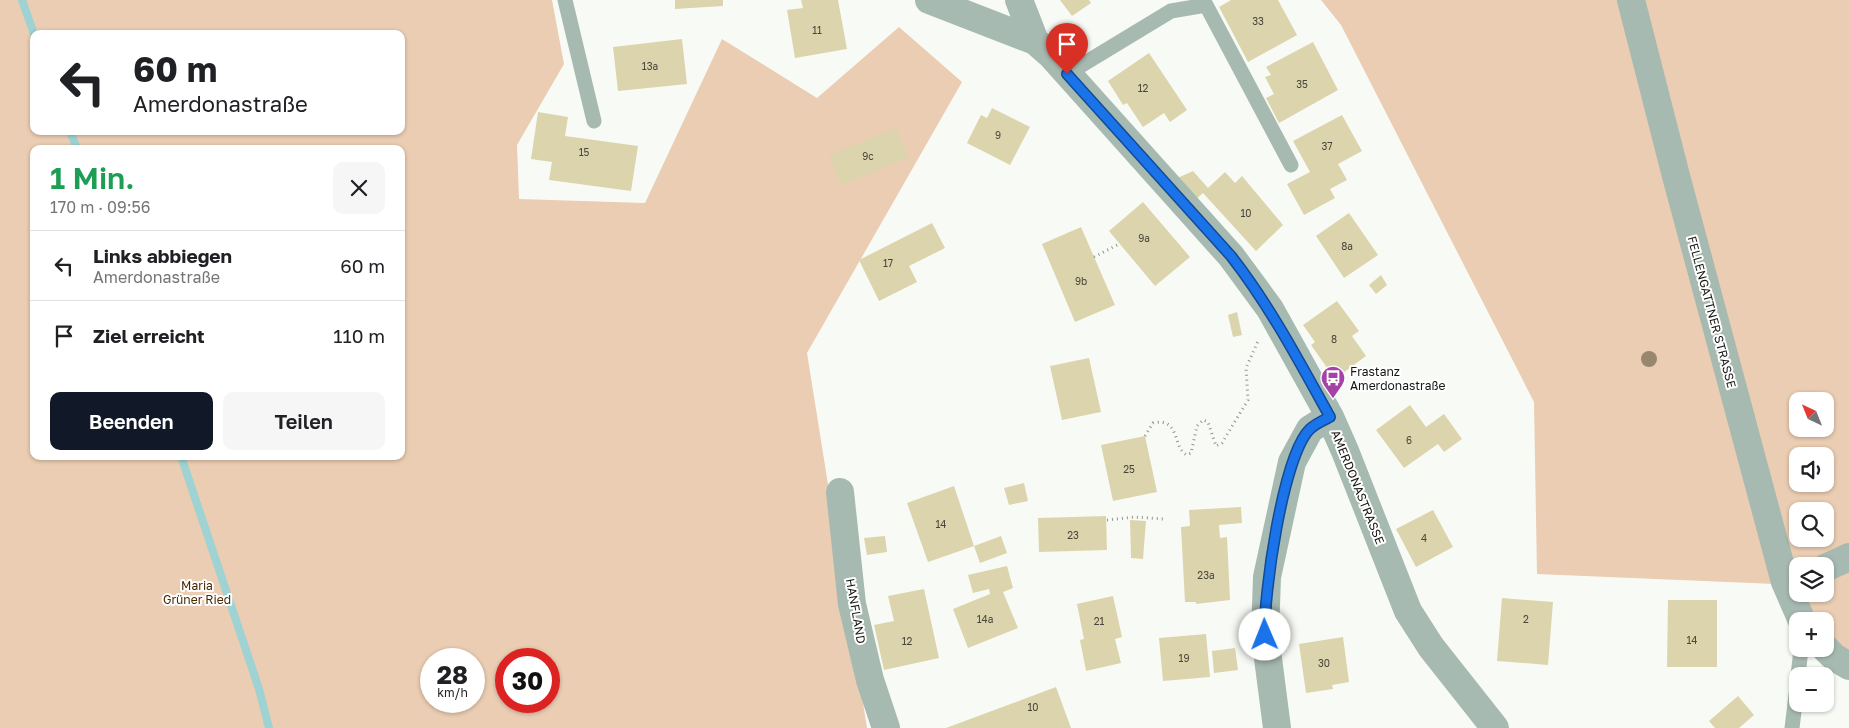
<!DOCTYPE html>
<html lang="de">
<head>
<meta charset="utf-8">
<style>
  :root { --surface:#fff; --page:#f6f6f6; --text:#202124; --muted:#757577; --line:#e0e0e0; --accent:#111827 }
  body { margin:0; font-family:"Golos Text",sans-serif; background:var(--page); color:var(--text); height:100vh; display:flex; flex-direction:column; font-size:19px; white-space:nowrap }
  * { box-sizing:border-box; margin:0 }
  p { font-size:16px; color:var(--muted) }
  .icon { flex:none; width:28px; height:28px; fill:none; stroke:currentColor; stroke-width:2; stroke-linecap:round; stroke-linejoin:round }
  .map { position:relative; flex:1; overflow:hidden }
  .details { position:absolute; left:30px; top:145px; width:375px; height:315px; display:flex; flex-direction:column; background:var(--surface); border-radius:10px; box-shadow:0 1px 4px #0004 }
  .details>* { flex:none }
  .hud { position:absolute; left:30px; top:30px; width:375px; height:105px; border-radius:10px; box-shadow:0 1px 4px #0004; background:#fff; color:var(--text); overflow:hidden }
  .needle { width:32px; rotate:317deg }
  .buttons { position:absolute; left:1789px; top:392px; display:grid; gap:10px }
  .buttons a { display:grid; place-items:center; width:45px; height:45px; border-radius:10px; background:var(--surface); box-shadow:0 1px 4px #0004; font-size:25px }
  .speed { position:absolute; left:420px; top:648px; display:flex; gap:10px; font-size:25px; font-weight:700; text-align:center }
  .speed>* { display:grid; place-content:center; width:65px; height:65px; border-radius:50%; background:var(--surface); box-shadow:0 1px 4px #0004; line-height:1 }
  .speed small { font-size:12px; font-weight:400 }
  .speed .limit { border:8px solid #d22; background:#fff; color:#111 }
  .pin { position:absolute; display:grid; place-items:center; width:42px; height:42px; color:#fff; margin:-51px -21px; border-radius:50% 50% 50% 0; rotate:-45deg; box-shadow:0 0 5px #0007 }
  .pin .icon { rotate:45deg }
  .me { position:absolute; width:55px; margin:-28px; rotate:359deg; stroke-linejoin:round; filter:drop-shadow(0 0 4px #0008) }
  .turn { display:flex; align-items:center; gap:18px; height:105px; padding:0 20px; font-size:22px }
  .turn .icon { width:65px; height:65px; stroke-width:2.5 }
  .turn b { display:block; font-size:35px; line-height:42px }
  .round { display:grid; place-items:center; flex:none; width:52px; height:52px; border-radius:10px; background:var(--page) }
  .head { display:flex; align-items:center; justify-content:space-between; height:85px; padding:0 20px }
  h1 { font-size:30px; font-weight:600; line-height:38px; color:#1e9e55 }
  .button { display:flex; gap:10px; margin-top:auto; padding:10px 20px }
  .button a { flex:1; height:58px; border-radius:10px; background:var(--accent); color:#fff; font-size:20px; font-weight:600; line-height:58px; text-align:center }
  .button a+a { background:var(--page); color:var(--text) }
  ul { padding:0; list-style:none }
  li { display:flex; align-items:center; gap:15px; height:70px; padding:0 20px; border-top:1px solid var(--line) }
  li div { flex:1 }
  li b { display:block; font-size:19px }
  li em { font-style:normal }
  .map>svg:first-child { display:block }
</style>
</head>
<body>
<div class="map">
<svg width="1849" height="728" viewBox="0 0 1849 728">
  <rect width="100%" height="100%" fill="#f8fbf5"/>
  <path fill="#eacdb2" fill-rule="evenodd" d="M0,0H552L564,64L517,145L519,199L645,203L722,39L817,98L899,27L962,82L807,353L867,728H0ZM34,34H401V131H34ZM34,149H401V456H34ZM431,659H474V701H431ZM506,659H549V701H506Z
    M1321,0H1849V678L1825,649V621H1798L1775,584L1537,574L1534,402L1341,25ZM1798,401H1825V429H1798ZM1798,456H1825V484H1798ZM1798,511H1825V539H1798ZM1798,566H1825V594H1798Z"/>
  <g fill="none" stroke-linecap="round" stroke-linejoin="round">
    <path stroke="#9ed2d3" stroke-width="8" d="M22,0L34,34
      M70,131L77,149
      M181,456L259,689L269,728"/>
  </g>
  <path fill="#dcd4ac" d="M675,0H723V6L675,9Z
    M801,0H838L847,49L795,58L787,10L803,8Z
    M1060,0H1089L1091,3L1072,16Z
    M1231,0H1278L1297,35L1248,62L1219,7Z
    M682,39L687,84L618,91L613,47Z
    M1313,42L1338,90L1279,123L1266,98L1274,94L1265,77L1271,75L1266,67Z
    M1149,53L1187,110L1170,122L1164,113L1143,127L1127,103L1123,105L1108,81Z
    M992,108L1030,127L1010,165L967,143L981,115L987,118Z
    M538,112L568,117L565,136L638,146L631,191L549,180L552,162L531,159Z
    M1342,115L1362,151L1338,164L1347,180L1330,189L1335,198L1304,215L1287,184L1310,172L1293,141Z
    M896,128L908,157L841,185L829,155Z
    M1193,171L1208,188L1225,172L1235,183L1242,176L1283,225L1256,251L1203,193L1193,202L1173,180Z
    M1143,202L1190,257L1155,286L1109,231Z
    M1349,213L1378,255L1344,278L1316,236Z
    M932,223L945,248L909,266L917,282L879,301L859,260Z
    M1081,227L1115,305L1075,322L1042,244Z
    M1381,275L1387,285L1376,294L1369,285Z
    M1337,301L1359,331L1352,336L1366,356L1335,379L1311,345L1315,342L1303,325Z
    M1237,312L1242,335L1233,337L1228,315Z
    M1089,358L1101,412L1062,420L1050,366Z
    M1410,405L1426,427L1444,414L1462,439L1444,452L1438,444L1404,468L1376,430Z
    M1145,436L1157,492L1113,501L1101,445Z
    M1024,483L1028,501L1009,505L1004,488Z
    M954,486L974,546L928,562L907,503Z
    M1241,507L1242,523L1219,525L1220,538L1227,537L1230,600L1196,604V602H1185L1181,527L1190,526L1189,510Z
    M1433,510L1453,547L1416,567L1396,529Z
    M1106,516L1107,550L1039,552L1038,518Z
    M1130,520L1146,521L1143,559L1131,558Z
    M885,536L887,552L867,555L864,538Z
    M1001,536L1007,553L980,563L974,546Z
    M1007,566L1013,588L1003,592L1018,628L968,648L953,609L990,594L989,589L973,593L968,575Z
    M924,589L939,658L884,670L874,625L894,621L888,596Z
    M1113,596L1122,637L1115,639L1121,663L1086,671L1080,640L1084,639L1077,604Z
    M1502,598L1553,602L1548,665L1497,661Z
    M1668,600H1717V667H1667Z
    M1206,634L1210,677L1163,681L1159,638Z
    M1343,637L1349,682L1332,685L1333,689L1306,693L1299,644Z
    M1235,648L1238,670L1214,673L1212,651Z
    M1056,687L1071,728H946Z
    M1738,696L1754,715L1739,728H1715L1709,721Z"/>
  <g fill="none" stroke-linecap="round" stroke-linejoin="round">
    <path stroke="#92948f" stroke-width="3" stroke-dasharray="1 4" stroke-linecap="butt" d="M1094,257L1119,244
      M1145,436L1153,423C1181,417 1172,448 1187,455L1191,453L1197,426L1203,420L1208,422L1216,446L1222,443L1248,400L1246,368L1258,341
      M1107,520L1135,517L1163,519"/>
    <path stroke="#a7bab1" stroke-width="15" d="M565,0L594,121
      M1067,74L1171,11L1206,5L1291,165
      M1798,676L1801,649
      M1792,728L1798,679"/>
    <path stroke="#a7bab1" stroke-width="28" d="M929,0L1035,41L1051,55L1231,256L1270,309L1330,417L1345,451L1408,611L1431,647L1495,728
      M1019,0L1035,41
      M1631,0L1676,176L1785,582L1802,621
      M840,492L852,604L870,680L886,728
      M1825,568L1849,557
      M1825,648L1834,657L1849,666
      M1277,728L1265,635L1267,577L1292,462L1310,429L1330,417"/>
  </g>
  <circle fill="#97876f" cx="1649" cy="359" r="8"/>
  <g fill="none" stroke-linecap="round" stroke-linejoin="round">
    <defs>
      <path id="route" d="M1067,74L1231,256C1270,306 1299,361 1330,417C1324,420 1315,424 1310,429C1283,455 1263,596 1265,635"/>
    </defs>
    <use href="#route" stroke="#114b97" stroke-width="12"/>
    <use href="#route" stroke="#1a73e8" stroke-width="9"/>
  </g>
  <defs>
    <symbol id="bus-pin" viewBox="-11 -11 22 30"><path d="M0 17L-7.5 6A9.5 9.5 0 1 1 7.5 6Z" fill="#a642a7" stroke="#fff"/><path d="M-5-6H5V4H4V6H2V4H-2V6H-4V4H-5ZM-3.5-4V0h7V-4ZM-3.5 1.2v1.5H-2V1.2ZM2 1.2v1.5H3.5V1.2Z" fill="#fff"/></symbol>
  </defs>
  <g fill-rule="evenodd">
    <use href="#bus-pin" x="1319" y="364" width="28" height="38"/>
  </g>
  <g text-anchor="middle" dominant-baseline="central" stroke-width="4" stroke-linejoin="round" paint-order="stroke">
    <g font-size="10" fill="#48463b">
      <text x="1258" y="21">33</text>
      <text x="817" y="30">11</text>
      <text x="650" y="66">13a</text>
      <text x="1302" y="84">35</text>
      <text x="1143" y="88">12</text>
      <text x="998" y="135">9</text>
      <text x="1327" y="146">37</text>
      <text x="584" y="152">15</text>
      <text x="868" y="156">9c</text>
      <text x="1246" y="213">10</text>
      <text x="1144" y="238">9a</text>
      <text x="1347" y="246">8a</text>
      <text x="888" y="263">17</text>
      <text x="1081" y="281">9b</text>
      <text x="1334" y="339">8</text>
      <text x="1409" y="440">6</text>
      <text x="1129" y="469">25</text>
      <text x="941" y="524">14</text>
      <text x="1073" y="535">23</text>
      <text x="1424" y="538">4</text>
      <text x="1206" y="575">23a</text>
      <text x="985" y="619">14a</text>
      <text x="1526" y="619">2</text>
      <text x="1099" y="621">21</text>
      <text x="1692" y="640">14</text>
      <text x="907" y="641">12</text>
      <text x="1184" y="658">19</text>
      <text x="1324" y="663">30</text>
      <text x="1033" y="707">10</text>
    </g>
    <g font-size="12" fill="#161715" stroke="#fff">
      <text transform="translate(1712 312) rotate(75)">FELLENGATTNER STRASSE</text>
      <text transform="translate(1358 487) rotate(68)">AMERDONASTRASSE</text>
      <text transform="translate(856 611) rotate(80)">HANFLAND</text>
    </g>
    <g font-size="12" fill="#161715" stroke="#fff" text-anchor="start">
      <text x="1350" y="371">Frastanz<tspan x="1350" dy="14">Amerdonastraße</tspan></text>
    </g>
    <g font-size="12" fill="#472801" stroke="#fff">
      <text x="197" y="585">Maria<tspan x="197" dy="14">Grüner Ried</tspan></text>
    </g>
  </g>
</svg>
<div class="buttons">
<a><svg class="needle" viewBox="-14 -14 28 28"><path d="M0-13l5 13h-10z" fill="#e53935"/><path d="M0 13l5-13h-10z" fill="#757577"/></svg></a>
<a><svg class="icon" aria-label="sound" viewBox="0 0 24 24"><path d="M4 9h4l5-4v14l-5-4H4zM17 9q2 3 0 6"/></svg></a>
<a><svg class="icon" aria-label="search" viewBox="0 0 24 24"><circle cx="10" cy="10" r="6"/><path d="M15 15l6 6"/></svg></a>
<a><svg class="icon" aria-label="layers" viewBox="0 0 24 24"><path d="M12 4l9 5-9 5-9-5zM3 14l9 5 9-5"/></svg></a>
<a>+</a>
<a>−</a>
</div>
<div class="speed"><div>28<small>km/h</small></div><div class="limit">30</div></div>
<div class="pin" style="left:1067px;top:74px;background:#d93025"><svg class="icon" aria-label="arrive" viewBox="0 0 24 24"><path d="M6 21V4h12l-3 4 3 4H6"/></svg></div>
<svg class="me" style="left:1265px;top:635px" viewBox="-20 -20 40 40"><circle r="19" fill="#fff"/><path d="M0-13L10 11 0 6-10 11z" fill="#1a73e8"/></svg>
<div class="hud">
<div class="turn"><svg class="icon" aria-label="left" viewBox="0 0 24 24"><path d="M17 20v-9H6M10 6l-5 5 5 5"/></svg><div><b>60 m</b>Amerdonastraße</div></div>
</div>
<section class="details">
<div class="head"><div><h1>1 Min.</h1><p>170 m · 09:56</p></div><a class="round"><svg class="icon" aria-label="close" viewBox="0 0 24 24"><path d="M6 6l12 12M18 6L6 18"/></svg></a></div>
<ul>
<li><svg class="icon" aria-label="left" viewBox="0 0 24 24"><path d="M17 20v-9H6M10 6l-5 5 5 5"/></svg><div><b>Links abbiegen</b><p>Amerdonastraße</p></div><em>60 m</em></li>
<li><svg class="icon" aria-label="arrive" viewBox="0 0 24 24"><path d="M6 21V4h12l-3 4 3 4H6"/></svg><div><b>Ziel erreicht</b></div><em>110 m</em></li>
</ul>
<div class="button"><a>Beenden</a><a>Teilen</a></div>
</section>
</div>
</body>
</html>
